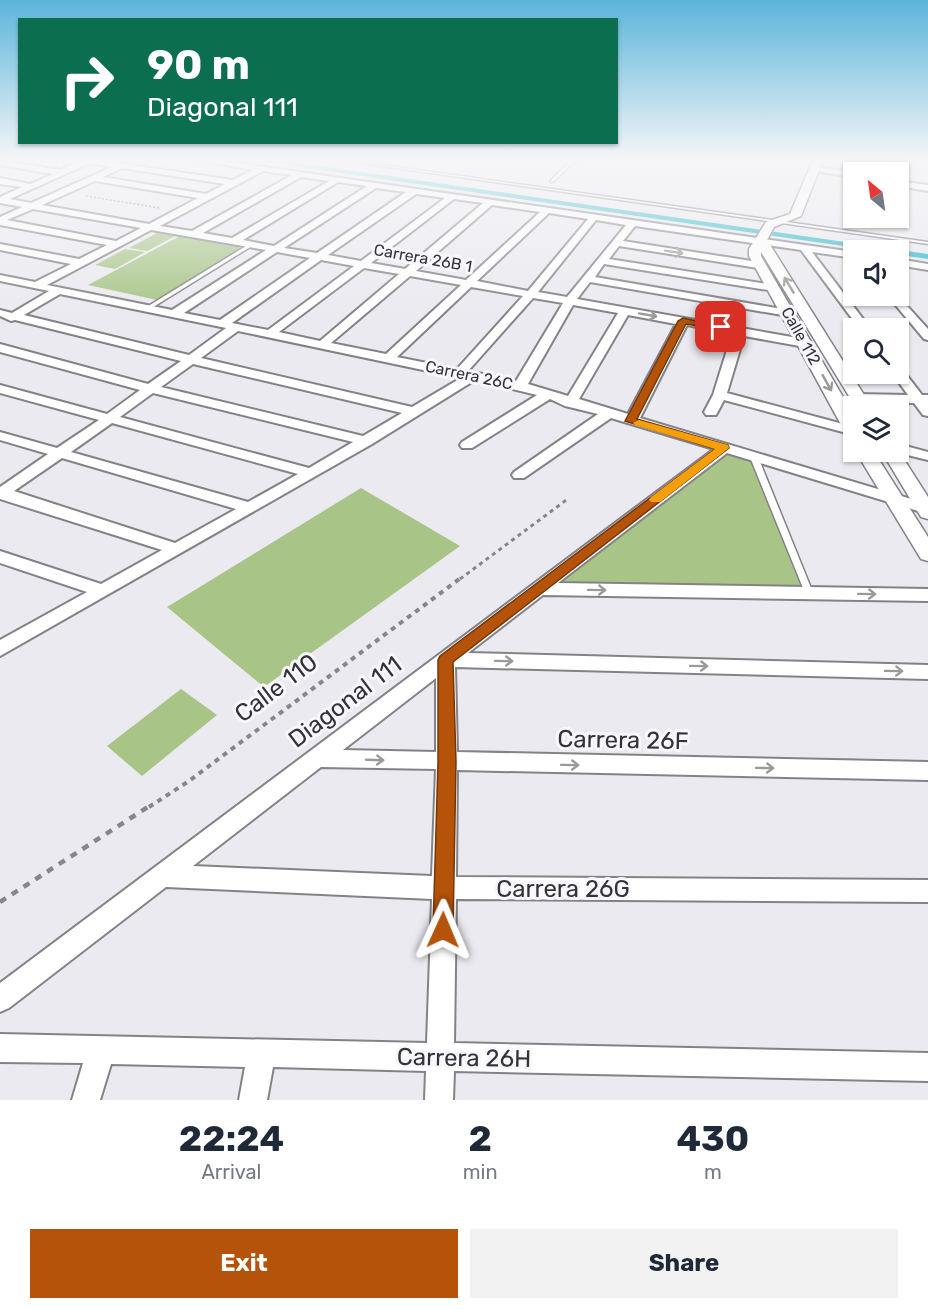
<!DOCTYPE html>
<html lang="en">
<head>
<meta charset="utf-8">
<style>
  :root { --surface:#fff; --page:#f2f2f3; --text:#1f2937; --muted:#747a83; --accent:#b45309 }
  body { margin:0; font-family:Rubik,sans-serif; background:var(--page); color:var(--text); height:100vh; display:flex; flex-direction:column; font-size:22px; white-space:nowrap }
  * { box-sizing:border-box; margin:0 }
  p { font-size:20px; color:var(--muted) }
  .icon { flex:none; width:33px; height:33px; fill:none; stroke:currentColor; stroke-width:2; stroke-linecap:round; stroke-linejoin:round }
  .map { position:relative; height:1100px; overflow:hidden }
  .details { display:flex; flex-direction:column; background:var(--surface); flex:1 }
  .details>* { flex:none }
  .guide { position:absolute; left:18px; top:18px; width:600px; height:126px; border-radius:0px; box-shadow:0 2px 4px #0004; background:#0b6e4f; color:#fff; overflow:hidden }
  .needle { width:39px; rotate:331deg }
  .controls { position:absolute; left:843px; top:162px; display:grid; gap:12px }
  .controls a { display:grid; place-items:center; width:66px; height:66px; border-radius:0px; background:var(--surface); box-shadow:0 2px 4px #0004; font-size:30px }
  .pin { position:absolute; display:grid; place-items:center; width:51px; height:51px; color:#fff; margin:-26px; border-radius:12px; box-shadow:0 3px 9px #0006 }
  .me { position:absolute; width:66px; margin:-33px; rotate:1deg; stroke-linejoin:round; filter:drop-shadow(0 0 4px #0008) }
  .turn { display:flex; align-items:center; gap:21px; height:126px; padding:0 30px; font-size:27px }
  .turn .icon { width:78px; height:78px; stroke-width:2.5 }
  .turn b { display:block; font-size:42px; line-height:51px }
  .eta { display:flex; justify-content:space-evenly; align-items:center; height:102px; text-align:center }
  .eta b { font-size:36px; font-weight:700; line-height:42px }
  .button { display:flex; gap:12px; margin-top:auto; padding:12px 30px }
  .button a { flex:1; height:69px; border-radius:0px; background:var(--accent); color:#fff; font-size:24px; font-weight:700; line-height:69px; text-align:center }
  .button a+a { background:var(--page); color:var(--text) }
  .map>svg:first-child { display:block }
</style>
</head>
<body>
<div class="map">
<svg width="928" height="1100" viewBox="0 0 928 1100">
  <rect width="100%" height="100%" fill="#ebeaf0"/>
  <path fill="#a8c587" d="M157,233L175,236L147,251L129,248Z
    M180,236L242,248L157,300L88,285Z
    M125,249L145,252L115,269L95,265Z
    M724,448L754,457L809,593L539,589Z
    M361,488L460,546L264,687L167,607Z
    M181,689L217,715L142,776L107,746Z"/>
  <path fill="#29b6c4" d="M252,160H279L928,254V259L899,255L898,250H871Z"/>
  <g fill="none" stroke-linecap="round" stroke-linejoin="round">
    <defs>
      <path id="service" d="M340,160H347L928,242V244Z
        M572,160H576L553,182H551V180Z
        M251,243L255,244L150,309L145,308Z
        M751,455H754L758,457L813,593L812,595L809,596L805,593L750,457Z"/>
      <path id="minor" d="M80,160H96L233,180L253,170L199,160H216L854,252V258L812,252L870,328H859L801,250L635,226L623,241L758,262L763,265L758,268L619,246L609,259L774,285L779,288L774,291L604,264L595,277L788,310L794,313L788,316L590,282L577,299L809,340L811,343L805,347L744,336L727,393L854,427V435L724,400L716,415H706L704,412L713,395L732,334L687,325L640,418L928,504V514L727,453L558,583L928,589V601L543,595L468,653L928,665V679L455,667L457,752L928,762V780L457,770L456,877L928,880V902L456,899L454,1043L928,1053V1081L454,1071L453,1100H425L426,1071L273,1067L267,1100H239L245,1067L111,1064L100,1100H72L83,1063L0,1062V1034L427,1043L432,899L166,887L9,1008L0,1012V983L714,449L611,418L524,478H514L512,475L514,472L598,414L565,406L550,399L472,448H462L460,445L462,442L537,395L475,380L372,444L0,656V640L87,592L0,563V551L101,584L162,550L0,499V487L48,454L0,440V432L57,448L99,420L0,393V385L107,414L140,390L0,352V344L148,384L181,361L15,320L11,321L0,316V310L12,313L49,291L0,281V275L35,282L71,264L0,250V244L79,259L107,245L0,225V217L22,207L0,203V197L22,187L0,184V178L30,184L53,174L0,165V161L61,170ZM90,163L112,167L31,203L10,199ZM122,168L225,184L206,194L103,177ZM263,171L292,175L192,231L160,226ZM301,177L329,181L232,238L203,233ZM95,181L198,198L149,224L42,205ZM338,182L367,186L274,246L243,240ZM376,188L406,192L317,253L284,248ZM416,194L445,198L361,261L328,255ZM454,199L483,203L405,269L371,263ZM492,205L540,212L466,280L416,271ZM33,209L141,228L116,241L7,220ZM549,213L588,219L528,291L477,281ZM596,220L626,225L567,297L538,292ZM151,230L266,250L172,310L47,285ZM277,252L310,258L220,320L184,313ZM321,260L354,266L268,330L232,323ZM364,268L399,274L320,341L279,332ZM410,276L461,285L386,354L331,343ZM471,287L523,296L457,369L397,357ZM60,294L226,328L189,355L24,315ZM533,298L563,303L516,381L468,371ZM573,305L618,313L568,396L528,384ZM628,315L676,324L628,414L579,399ZM238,331L461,378L412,407L201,358ZM193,364L402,413L363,436L161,387ZM153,393L353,442L309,468L120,417ZM112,423L298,474L248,502L71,452ZM62,458L236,509L175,543L14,491ZM436,678V752L343,750ZM321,767L436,769L432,876L193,866Z
        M892,160H900L898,172H890Z
        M811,167L854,172V177L814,171H811Z
        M898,181L928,185V191L898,186Z
        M898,259L928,264V270L898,265Z
        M888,296H898L928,329V340L924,339Z
        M898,368L902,369L922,395H928V416L923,415L914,403L857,402L850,398L857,394L908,395L893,374H898Z
        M898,444L928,452V460L895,452H898Z"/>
      <path id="tertiary" d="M813,160H823L801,216L774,227L767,240L871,406H855L761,252V256L854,416V437L848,436L845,432L749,256V249L766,222L790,214Z
        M898,450L928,497V519L921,517L882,452H898Z
        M856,452H874L928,537V561L921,559Z"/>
    </defs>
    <use href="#service" stroke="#838287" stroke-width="3"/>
    <use href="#minor" stroke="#838287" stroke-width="4"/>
    <use href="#tertiary" stroke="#838287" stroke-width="3"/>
    <path stroke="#87868a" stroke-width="1.5" stroke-dasharray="2 2" stroke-linecap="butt" d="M86,196L160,208"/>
    <path stroke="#87868a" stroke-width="3" stroke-dasharray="4 4" stroke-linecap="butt" d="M460,579L569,498"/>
    <path stroke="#87868a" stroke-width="4" stroke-dasharray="5 5" stroke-linecap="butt" d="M149,807L189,781L462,577"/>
    <path stroke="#87868a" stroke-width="4.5" stroke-dasharray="7 7" stroke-linecap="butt" d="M0,902L151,805"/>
    <use href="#service" fill="#fff" fill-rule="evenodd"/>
    <use href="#minor" fill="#fff" fill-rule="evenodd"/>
    <use href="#tertiary" fill="#fff" fill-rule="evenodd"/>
  </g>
  <defs><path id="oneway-shaft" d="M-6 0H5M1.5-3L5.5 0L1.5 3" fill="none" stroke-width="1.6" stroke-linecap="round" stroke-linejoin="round" transform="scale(1.5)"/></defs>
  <g stroke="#9a9a9a">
    <use href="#oneway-shaft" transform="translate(674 252) rotate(9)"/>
    <use href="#oneway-shaft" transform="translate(789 285) rotate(-121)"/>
    <use href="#oneway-shaft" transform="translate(648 315) rotate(10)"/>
    <use href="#oneway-shaft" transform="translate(827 383) rotate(61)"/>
    <use href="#oneway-shaft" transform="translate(597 590) rotate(1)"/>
    <use href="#oneway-shaft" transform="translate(867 594) rotate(1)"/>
    <use href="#oneway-shaft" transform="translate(504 661) rotate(1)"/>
    <use href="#oneway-shaft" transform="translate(699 666) rotate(1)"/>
    <use href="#oneway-shaft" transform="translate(894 671) rotate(1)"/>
    <use href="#oneway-shaft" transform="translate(375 760) rotate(2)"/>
    <use href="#oneway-shaft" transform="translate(570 765) rotate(1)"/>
    <use href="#oneway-shaft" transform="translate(765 768) rotate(1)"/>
  </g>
  <linearGradient id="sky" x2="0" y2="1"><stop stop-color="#5bb5da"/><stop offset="0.51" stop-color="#f6f6f8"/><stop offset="1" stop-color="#f6f6f8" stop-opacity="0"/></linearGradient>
  <rect width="928" height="314" fill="url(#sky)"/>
  <path fill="#b45309" stroke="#753606" stroke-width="1.5" d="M683,318L725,327L721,330L686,324L637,419L728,445L729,448L453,662L456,762L453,930L450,937L443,940L436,937L433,930L438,762V660L440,656L715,449L625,421L678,321Z"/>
  <path fill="#f59e0b" d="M639,420L728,445L729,448L660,502H651L649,500L651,497L715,449L635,425L633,423Z"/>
  <g text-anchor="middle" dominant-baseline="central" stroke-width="6" stroke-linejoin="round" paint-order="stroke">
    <g font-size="16" fill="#343436" stroke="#f8f7fd">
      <text transform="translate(423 258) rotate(10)">Carrera 26B 1</text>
      <text transform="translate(801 336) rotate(61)">Calle 112</text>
      <text transform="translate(469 375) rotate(12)">Carrera 26C</text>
    </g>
    <g font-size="24" fill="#343436" stroke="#f8f7fd">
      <text transform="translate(276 688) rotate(-37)">Calle 110</text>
      <text transform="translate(345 702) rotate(-37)">Diagonal 111</text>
      <text transform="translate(623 740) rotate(1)">Carrera 26F</text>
      <text x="563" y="889">Carrera 26G</text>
      <text transform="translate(464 1058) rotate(1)">Carrera 26H</text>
    </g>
  </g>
</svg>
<div class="controls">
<a><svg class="needle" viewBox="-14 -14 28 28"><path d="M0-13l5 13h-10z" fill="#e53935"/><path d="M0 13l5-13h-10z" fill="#747a83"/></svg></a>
<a><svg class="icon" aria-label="sound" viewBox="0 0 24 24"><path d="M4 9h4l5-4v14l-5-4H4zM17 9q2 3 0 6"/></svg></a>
<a><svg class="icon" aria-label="search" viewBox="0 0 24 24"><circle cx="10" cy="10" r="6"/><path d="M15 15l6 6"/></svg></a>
<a><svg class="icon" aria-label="layers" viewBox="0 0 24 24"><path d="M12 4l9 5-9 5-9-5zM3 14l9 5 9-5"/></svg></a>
</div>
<div class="pin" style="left:721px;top:327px;background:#d93025"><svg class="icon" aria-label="arrive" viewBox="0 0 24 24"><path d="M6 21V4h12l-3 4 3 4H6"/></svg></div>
<svg class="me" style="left:443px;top:930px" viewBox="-20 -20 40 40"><path d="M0-17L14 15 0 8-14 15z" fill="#b45309" stroke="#fff" stroke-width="4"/></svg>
<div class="guide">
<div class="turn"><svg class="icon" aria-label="right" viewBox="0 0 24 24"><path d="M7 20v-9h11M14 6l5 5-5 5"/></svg><div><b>90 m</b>Diagonal 111</div></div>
</div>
</div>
<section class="details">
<div class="eta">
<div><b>22:24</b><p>Arrival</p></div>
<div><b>2</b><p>min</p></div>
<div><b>430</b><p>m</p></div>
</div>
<div class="button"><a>Exit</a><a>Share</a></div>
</section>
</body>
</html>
